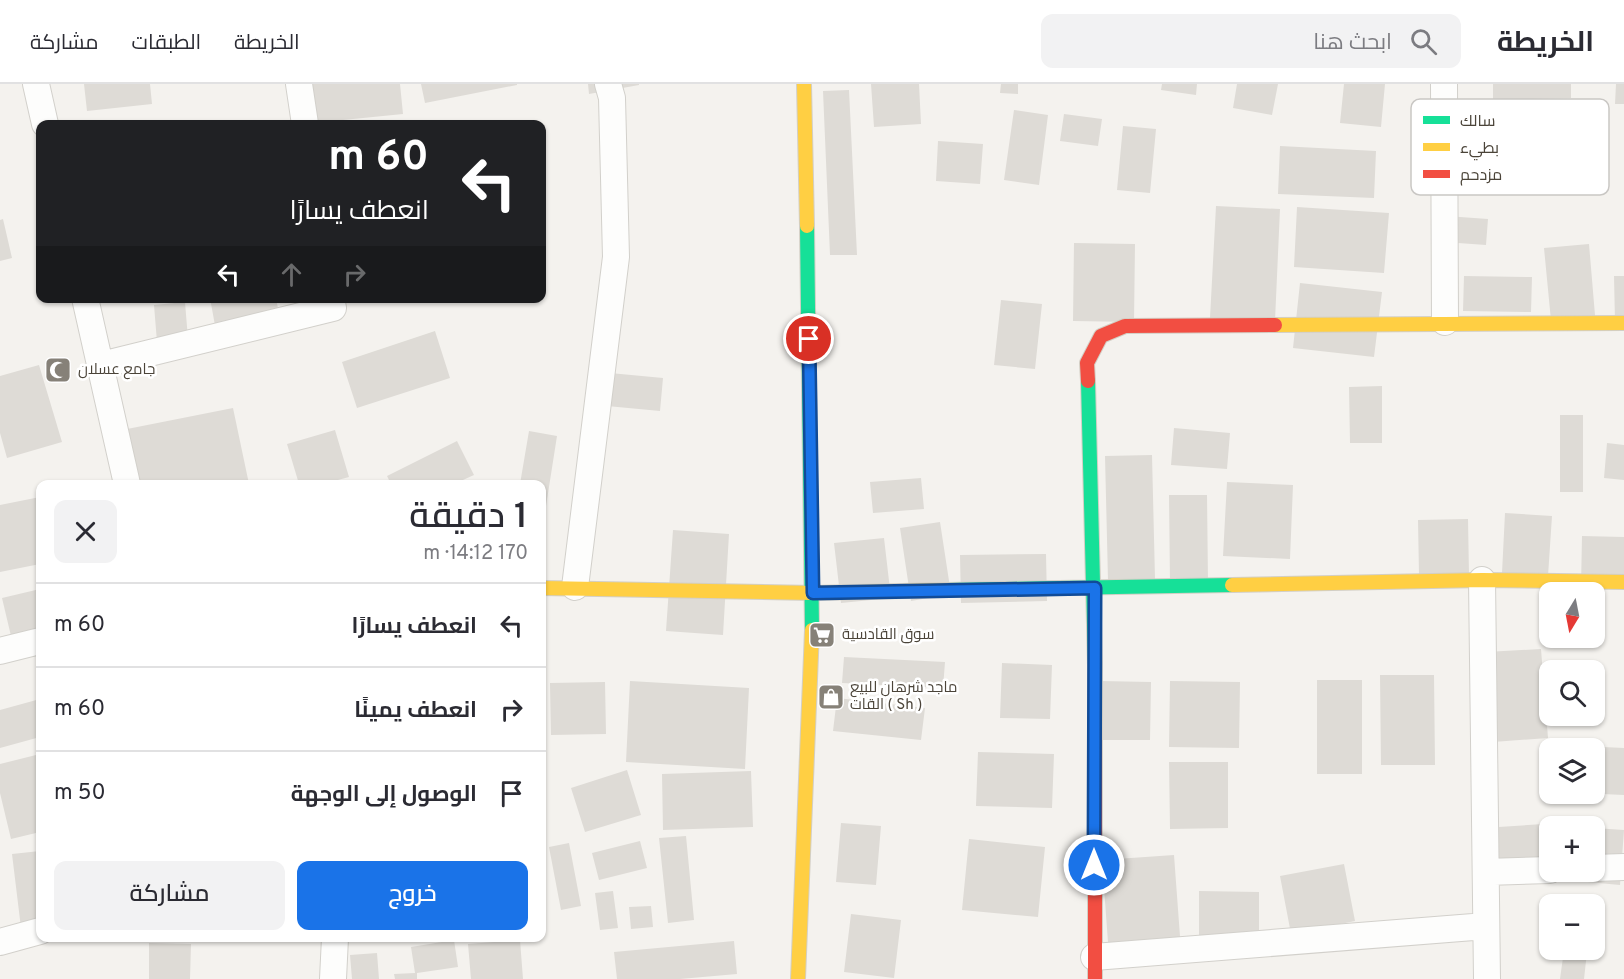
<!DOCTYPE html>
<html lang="ar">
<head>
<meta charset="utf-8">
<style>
  :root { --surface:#fff; --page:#f2f2f3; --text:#2b2b33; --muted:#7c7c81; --line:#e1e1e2; --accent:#1a73e8 }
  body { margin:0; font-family:Overpass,Cairo,sans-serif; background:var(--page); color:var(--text); direction:rtl; height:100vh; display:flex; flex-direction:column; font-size:22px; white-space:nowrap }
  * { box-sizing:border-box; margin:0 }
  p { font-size:20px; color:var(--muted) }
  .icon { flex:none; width:33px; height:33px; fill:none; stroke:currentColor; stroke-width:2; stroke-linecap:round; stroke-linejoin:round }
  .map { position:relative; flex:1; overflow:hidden; direction:ltr }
  .sheet { position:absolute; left:36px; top:396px; width:510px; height:462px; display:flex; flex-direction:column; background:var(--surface); border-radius:12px; box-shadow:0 2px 4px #0004; direction:rtl }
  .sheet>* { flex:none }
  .banner { position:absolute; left:36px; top:36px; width:510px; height:183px; border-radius:12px; box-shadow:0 2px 4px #0004; direction:rtl; background:#202124; color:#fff; overflow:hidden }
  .needle { width:39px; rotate:190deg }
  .buttons { position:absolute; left:1539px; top:498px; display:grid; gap:12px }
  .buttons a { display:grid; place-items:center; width:66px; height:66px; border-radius:12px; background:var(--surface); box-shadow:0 2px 4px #0004; font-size:30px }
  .pin { position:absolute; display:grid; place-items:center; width:51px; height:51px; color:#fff; margin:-26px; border:3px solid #fff; border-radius:50%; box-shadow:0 2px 6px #0007 }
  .me { position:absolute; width:66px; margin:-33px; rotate:0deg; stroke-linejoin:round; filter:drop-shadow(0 0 4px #0008) }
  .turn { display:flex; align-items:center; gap:21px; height:126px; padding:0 18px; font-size:27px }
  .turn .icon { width:78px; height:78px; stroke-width:2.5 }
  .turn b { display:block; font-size:42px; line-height:51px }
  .lanes { display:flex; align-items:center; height:57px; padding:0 18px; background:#0003; justify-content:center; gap:30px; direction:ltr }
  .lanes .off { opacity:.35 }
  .round { display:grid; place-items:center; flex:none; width:63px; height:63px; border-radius:12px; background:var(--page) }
  .head { display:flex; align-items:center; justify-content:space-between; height:102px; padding:0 18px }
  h1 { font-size:36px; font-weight:600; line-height:45px }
  .primary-button { display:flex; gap:12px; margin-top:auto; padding:12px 18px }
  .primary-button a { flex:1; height:69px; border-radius:12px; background:var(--accent); color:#fff; font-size:24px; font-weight:600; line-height:69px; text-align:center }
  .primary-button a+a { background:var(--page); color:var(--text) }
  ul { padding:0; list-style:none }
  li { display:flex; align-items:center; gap:18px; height:84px; padding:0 18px; border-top:2px solid var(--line) }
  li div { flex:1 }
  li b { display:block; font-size:22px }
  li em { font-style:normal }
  header { display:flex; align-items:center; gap:36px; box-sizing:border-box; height:84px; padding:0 30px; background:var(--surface); border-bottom:2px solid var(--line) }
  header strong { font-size:28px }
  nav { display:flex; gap:33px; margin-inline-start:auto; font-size:21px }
  .search { width:420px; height:54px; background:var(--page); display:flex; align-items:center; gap:15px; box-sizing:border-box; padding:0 21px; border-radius:12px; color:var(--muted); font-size:22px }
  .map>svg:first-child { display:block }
</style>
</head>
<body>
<header>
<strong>الخريطة</strong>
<div class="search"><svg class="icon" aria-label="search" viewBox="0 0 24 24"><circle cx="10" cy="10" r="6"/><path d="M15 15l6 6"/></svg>ابحث هنا</div>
<nav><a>الخريطة</a><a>الطبقات</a><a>مشاركة</a></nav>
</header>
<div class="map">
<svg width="1624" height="895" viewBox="0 0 1624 895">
  <rect width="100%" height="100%" fill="#f4f2ee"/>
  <path fill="#dedbd6" d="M84,0H150L152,20L87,27Z
    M298,0H400L403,30L303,40Z
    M421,0H517V1L425,19Z
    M588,0H639V1L589,10Z
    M871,0H919L921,40L874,43Z
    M1001,0H1018V10L1000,9Z
    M1162,0H1197L1196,11L1161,6Z
    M1237,0H1278L1272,31L1233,24Z
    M1344,0H1385L1381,43L1340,39Z
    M1493,0H1571V14L1493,16Z
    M1616,0H1624V20H1615Z
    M849,6L857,171H830L823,7Z
    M1014,26L1048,31L1039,101L1004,96Z
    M1064,30L1102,35L1098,62L1060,57Z
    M1123,42L1156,45L1150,109L1117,106Z
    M938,57L983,60L980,100L936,97Z
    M1280,62L1376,67L1374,114L1278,110Z
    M1216,122L1280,125L1275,237L1210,234Z
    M1297,123L1389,129L1384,189L1294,183Z
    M1446,132L1488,135L1486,161L1444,158Z
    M3,135L12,174L0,177V136Z
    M1074,159L1135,160L1134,238L1073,237Z
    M1589,160L1596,243L1552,247L1544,164Z
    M1464,192L1532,193L1531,228L1463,227Z
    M1614,192H1624V238H1615Z
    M1300,199L1382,208L1374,273L1293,264Z
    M210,214H276L280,235L216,247Z
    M1001,216L1042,220L1035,285L994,281Z
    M185,218L188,255L157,258L154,221Z
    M435,247L450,294L357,324L342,278Z
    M39,281L62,358L7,374L0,349V292Z
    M610,289L663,294L660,327L607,322Z
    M1382,302V359H1350L1349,303Z
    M233,324L249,400H128L117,347Z
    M1560,331H1583V408H1560Z
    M1174,344L1230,349L1227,385L1171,381Z
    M335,346L349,393L323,400H299L287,360Z
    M529,347L557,352L546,422L542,421V400H520Z
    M457,357L474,391L454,400H391L387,392Z
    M1607,359L1624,361V396L1604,394Z
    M1152,371L1155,495L1108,496L1105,372Z
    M921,394L924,425L873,429L870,398Z
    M1227,398L1293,401L1290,475L1223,472Z
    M1169,411H1207L1208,498L1170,499Z
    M40,413V480L0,488V421Z
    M1505,429L1552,432L1548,492L1502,489Z
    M1468,435L1469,491H1419L1418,436Z
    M940,438L951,510L911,517L900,444Z
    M673,446L729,450L723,551L666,547Z
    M1582,452L1624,453V504L1581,503Z
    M884,454L891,514L841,519L834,459Z
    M1046,470L1047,517L961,519L960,471Z
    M40,505V545L11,552L2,514Z
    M1541,565L1548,654L1493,658L1486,568Z
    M844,573L945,578L943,604L842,599Z
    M1002,579L1052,581L1050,635L1000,634Z
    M1380,591H1434L1435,681H1381Z
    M1317,596H1362V690H1317Z
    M630,597L749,604L745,685L626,678Z
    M1100,597L1151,598L1150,656H1099Z
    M1170,597L1240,598L1239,664L1169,663Z
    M605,598L606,650L551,651L550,599Z
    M837,614L925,624L921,656L833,647Z
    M40,615V653L0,664V626Z
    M1603,663L1624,664V711L1602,710Z
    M978,668L1054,670L1052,724L976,722Z
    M40,670V748L11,755L0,709V680Z
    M1169,678H1228V744L1170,745Z
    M627,686L641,731L585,748L571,704Z
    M751,687L753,743L663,746L662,690Z
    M841,739L881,742L876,801L836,798Z
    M1543,740L1546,797L1486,800L1483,744Z
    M1594,744L1624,746L1620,801L1566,796L1567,788H1594Z
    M686,752L694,836L668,839L659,754Z
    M969,755L1045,763L1038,833L962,826Z
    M640,757L647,784L599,796L592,769Z
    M569,759L581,822L561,826L549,763Z
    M40,767V842L21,844L12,770Z
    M1174,771L1181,866L1109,872L1102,776Z
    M1344,780L1355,837L1291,850L1280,792Z
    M613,807L618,844L600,846L595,809Z
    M1199,807L1259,808V867L1199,866Z
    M651,822L653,843L631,845L629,823Z
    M851,830L901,836L894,894L844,888Z
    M454,856L458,883L417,889V895H395L394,890L415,889L411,863Z
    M520,856L523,895H471L468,860Z
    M734,857L737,890L680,895H617L614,868Z
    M149,859L191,860L190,895H149Z
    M1564,866L1587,868L1584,895H1560Z
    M377,869L379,895H352L350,871Z"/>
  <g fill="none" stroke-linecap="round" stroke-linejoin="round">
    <defs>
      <path id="street" d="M36,0L45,40
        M299,0L305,40
        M1444,0L1445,238
        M85,214L127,400
        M101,281L333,224L331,214
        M1482,496L1487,895
        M575,503L616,173L612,14L608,0
        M0,567L40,557
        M1594,784L1624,783
        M1486,788L1550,786
        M0,858L40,847
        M1094,873L1486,842
        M333,895L335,854"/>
      <path id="fast" d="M807,142L812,546
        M1088,297L1095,581
        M947,506L1232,501"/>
      <path id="slow" d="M804,0L807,142
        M1275,241L1624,239
        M1232,501L1482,496L1624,498
        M542,504L813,509L947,506
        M798,895L812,546"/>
      <path id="jam" d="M1088,297L1087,279L1101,252L1125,242L1275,241
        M1095,581V895"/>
    </defs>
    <use href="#street" stroke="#d2d0cb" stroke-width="28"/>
    <use href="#fast" stroke="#d3cfc5" stroke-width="16"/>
    <use href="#slow" stroke="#d3cfc5" stroke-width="16"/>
    <use href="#jam" stroke="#d3cfc5" stroke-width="16"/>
    <use href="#street" stroke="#fdfdfc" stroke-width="26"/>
    <use href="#fast" stroke="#16e098" stroke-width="14"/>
    <use href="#slow" stroke="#ffcf43" stroke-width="14"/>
    <use href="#jam" stroke="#f24e42" stroke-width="14"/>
  </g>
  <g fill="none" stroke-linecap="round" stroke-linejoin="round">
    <defs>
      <path id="route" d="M809,255L813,509L1095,504L1094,781"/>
    </defs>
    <use href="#route" stroke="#114b97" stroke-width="15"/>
    <use href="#route" stroke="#1a73e8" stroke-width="10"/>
  </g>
  <defs>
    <symbol id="mosque-square" viewBox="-11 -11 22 22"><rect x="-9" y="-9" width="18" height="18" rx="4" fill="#868178" stroke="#fff"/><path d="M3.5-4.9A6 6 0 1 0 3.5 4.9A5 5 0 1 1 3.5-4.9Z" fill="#fff"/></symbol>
    <symbol id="supermarket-square" viewBox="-11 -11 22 22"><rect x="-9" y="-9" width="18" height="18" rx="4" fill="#868178" stroke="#fff"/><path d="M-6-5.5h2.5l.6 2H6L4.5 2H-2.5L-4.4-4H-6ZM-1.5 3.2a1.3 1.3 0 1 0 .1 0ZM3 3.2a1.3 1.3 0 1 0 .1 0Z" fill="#fff"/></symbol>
    <symbol id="shop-square" viewBox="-11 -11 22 22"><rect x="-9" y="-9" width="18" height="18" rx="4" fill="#868178" stroke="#fff"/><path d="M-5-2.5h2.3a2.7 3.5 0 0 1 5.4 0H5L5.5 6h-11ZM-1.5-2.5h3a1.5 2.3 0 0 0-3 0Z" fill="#fff"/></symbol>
  </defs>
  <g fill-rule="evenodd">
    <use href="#mosque-square" x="43" y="271" width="30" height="30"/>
    <use href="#supermarket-square" x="807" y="536" width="30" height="30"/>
    <use href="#shop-square" x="816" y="598" width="30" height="30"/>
  </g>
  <g text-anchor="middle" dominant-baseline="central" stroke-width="5" stroke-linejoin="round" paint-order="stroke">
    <g font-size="15" fill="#4b4439" stroke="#fff" text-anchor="start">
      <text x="78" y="286">جامع عسلان</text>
      <text x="842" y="551">سوق القادسية</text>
      <text x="850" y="604">ماجد شرهان للبيع<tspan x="850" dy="17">القات ( Sh )</tspan></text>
    </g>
  </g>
  <rect x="1411" y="15" width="198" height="96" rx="9" fill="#fff" stroke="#c9c7c4" stroke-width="1.5"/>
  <rect x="1423" y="32" width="27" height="8" fill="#16e098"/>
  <rect x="1423" y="59" width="27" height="8" fill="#ffcf43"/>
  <rect x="1423" y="86" width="27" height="8" fill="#f24e42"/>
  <g font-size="16" fill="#4b4439">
    <text x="1460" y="42">سالك</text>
    <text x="1460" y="69">بطيء</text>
    <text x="1460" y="96">مزدحم</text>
  </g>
</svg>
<div class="buttons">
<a><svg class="needle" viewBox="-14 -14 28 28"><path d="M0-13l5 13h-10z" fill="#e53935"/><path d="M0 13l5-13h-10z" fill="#7c7c81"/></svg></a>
<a><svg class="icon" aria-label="search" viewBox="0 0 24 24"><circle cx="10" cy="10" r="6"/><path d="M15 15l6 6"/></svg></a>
<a><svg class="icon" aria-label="layers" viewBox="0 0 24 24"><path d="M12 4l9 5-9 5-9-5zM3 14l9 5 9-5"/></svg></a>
<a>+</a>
<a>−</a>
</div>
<div class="pin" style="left:809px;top:255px;background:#d93025"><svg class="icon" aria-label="arrive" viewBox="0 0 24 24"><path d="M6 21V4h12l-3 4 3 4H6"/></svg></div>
<svg class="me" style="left:1094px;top:781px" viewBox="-20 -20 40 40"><circle r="17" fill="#1a73e8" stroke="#fff" stroke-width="3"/><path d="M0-11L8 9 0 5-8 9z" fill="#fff"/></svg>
<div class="banner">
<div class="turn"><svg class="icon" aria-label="left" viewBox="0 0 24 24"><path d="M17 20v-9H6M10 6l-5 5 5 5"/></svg><div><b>60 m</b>انعطف يسارًا</div></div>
<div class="lanes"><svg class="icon" aria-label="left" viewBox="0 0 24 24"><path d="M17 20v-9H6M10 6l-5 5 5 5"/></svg><svg class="icon off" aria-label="ahead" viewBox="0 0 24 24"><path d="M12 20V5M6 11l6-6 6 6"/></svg><svg class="icon off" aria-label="right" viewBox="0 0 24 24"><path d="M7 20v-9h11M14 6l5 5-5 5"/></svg></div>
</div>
<section class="sheet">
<div class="head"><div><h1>1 دقيقة</h1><p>170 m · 14:12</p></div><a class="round"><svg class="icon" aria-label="close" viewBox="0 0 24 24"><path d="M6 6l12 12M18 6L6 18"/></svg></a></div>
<ul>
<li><svg class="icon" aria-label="left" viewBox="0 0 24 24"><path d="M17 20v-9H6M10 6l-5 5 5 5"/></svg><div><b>انعطف يسارًا</b></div><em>60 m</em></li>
<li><svg class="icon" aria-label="right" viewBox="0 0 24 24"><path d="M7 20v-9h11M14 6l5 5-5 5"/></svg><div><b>انعطف يمينًا</b></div><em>60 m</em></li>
<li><svg class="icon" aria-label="arrive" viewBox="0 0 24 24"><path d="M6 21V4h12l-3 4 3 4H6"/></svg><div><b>الوصول إلى الوجهة</b></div><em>50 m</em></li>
</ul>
<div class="primary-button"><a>خروج</a><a>مشاركة</a></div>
</section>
</div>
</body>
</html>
